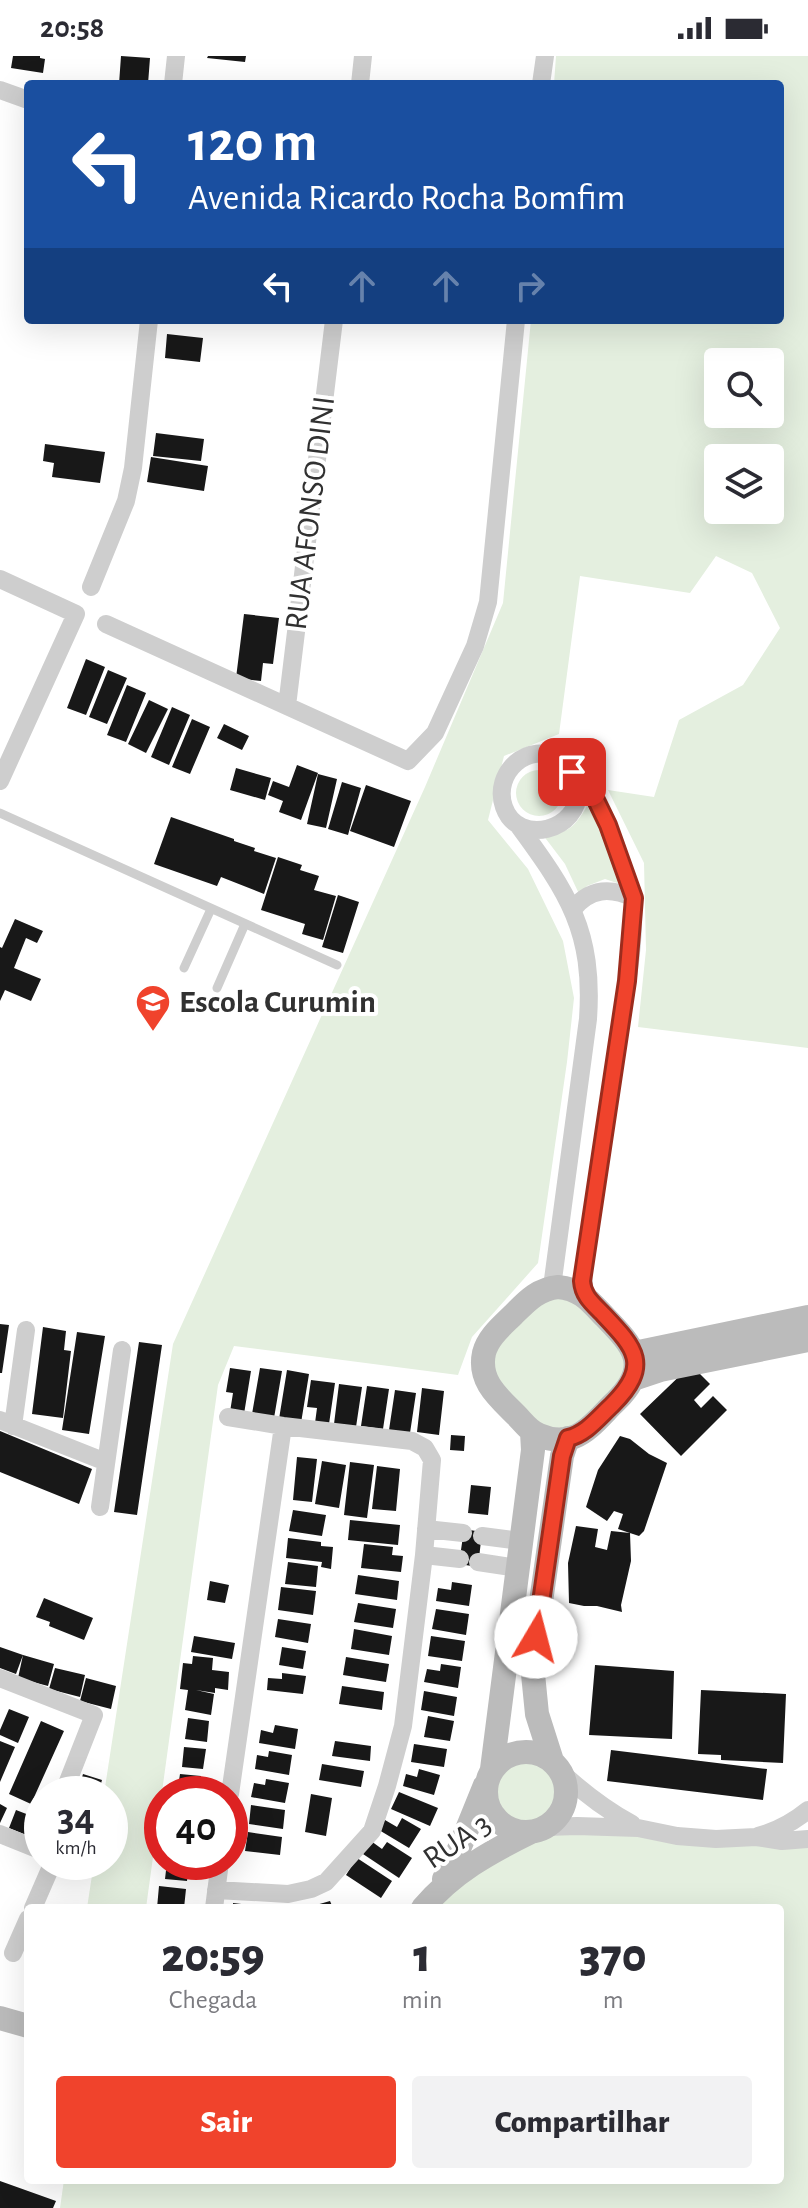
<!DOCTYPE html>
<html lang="pt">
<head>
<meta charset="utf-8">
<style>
  :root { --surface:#fff; --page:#f2f2f3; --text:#2b2b33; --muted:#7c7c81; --accent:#f0432c }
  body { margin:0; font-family:"Alegreya Sans",sans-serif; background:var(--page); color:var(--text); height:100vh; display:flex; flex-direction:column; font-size:30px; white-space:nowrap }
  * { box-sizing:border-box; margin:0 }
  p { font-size:26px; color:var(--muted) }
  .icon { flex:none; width:44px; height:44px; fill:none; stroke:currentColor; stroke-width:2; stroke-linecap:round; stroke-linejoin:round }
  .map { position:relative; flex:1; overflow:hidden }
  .drawer { position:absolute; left:24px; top:1848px; width:760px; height:280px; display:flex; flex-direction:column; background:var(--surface); border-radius:8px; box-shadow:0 8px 32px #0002 }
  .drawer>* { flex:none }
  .guide { position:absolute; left:24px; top:24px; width:760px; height:244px; border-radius:8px; box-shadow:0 8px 32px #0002; background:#1a4fa0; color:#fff; overflow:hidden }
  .fabs { position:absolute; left:704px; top:292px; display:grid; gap:16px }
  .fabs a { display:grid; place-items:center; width:80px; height:80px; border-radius:8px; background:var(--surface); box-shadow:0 8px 32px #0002; font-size:40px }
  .speed { position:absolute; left:24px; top:1720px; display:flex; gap:16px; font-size:40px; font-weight:700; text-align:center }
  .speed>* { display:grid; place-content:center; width:104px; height:104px; border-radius:50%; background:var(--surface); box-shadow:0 8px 32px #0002; line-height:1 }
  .speed small { font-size:20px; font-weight:400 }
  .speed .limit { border:12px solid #d22; background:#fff; color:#111 }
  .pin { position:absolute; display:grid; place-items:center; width:68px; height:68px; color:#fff; margin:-34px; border-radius:16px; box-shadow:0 4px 12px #0006 }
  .me { position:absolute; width:88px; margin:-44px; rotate:8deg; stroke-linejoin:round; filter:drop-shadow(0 0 6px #0008) }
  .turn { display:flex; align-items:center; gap:28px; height:168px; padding:0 32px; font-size:36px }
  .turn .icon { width:104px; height:104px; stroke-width:2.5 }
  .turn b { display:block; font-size:56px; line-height:68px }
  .lanes { display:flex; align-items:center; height:76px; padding:0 32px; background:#0003; justify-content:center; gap:40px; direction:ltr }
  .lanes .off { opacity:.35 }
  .eta { display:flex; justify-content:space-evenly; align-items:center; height:136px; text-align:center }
  .eta b { font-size:48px; font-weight:800; line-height:56px }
  .action { display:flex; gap:16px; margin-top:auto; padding:16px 32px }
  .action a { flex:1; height:92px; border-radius:8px; background:var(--accent); color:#fff; font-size:32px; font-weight:800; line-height:92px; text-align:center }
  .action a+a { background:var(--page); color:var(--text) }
  .status { display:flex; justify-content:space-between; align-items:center; height:56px; padding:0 40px; background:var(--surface); direction:ltr }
  .status svg { height:22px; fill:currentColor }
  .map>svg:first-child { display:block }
</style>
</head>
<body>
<div class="status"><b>20:58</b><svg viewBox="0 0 49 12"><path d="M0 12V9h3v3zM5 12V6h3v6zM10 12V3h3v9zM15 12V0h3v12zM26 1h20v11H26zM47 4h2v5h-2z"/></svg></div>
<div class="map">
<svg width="808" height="2152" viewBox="0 0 808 2152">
  <rect width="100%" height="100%" fill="#fff"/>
  <path fill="#e4efdf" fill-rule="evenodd" d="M556,0H808V992L638,971L646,894L644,807L608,734L654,741L679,664L743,629L780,572L752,517L716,500L690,537L580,520L559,678L504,700L488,764L528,813L563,885L574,942L567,1006L538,1207L472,1281L458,1319L234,1290L218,1329L146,1852H87L94,1806H110V1738H104L173,1288L425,731L503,547L531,264H780V28H554ZM718,306H770V358H718ZM718,402H770V454H718Z
    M516 737a23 23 0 1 1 46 0a23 23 0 1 1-46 0Z
    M587,750L605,780L620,828L605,823L587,830L580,840L565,808L543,779C569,777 574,772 587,750Z
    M553,1241L578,1247L622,1294L625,1314L618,1328L576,1369L566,1373L543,1370L500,1329L493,1307L498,1290L539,1247Z
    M491 1736a34 34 0 1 1 68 0a34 34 0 1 1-68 0Z
    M531,1776L808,1782V2152H60L64,2124H780V1852H423Z"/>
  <path fill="#181818" d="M13,0H40V2L45,3L43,17L11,12Z
    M121,0L150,2L148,28H119Z
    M208,0H246L245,6L207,2Z
    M167,278L203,282L200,306L165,302Z
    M156,377L204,383L201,405L153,400Z
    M45,388L105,396L100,427L52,421L54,407L43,405Z
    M151,401L208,410L204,435L147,426Z
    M244,558L279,562L273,608L263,607L261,625L236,622Z
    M86,603L105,611L86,659L67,652Z
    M108,614L127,622L107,668L89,661Z
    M127,629L146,637L126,686L107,679Z
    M149,644L168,653L146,697L128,688Z
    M172,651L190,659L169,709L151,701Z
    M192,663L210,671L190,718L172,711Z
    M224,668L249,680L242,694L217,682Z
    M297,709L318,717L301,764L279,756L283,745L268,739L273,725L289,731Z
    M236,712L271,722L265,744L230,734Z
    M318,718L337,723L326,772L307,768Z
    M342,726L361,732L348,779L328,773Z
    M366,729L411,745L394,791L350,775Z
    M171,761L234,783V785L255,792L254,795L276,802L264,838L221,821L217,830L154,808Z
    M278,801L302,809L300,814L319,820L314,834L336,840L323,884L302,878L305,868L261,854Z
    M338,839L359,846L343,897L322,891Z
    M15,863L43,875L37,887L26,882L14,912L41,923L31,945L5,934L0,945V891L2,892Z
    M0,1268L9,1269L2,1317H0Z
    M43,1271L66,1275L64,1294L71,1295L63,1362L32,1358Z
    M77,1276L105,1280L89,1378L62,1374Z
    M139,1286L162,1289L137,1459L114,1456Z
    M691,1309L710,1328L694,1344L701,1352L713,1340L727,1354L681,1400L640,1358Z
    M230,1312L251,1315L244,1358L230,1356L233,1337L226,1336Z
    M260,1312L282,1315L274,1362L252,1358Z
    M287,1314L309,1318L301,1367L279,1363Z
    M311,1324L335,1327L329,1368L315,1367L317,1352L307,1351Z
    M339,1328L362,1331L356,1371L334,1368Z
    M367,1330L389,1333L383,1373L361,1370Z
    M422,1332L444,1335L439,1379L417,1376Z
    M395,1334L416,1337L410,1377L389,1374Z
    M0,1375L92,1413L79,1448L0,1416Z
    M451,1379L465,1380L464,1395L450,1394Z
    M620,1380L630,1383L649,1398L667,1407L644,1475L639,1480L618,1473L623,1458L614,1455L607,1465L586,1451L598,1414Z
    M297,1401L317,1403L312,1446L293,1444Z
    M322,1405L346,1409L339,1452L315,1448Z
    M350,1406L374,1409L367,1462L344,1459Z
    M377,1410L400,1413L396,1455L372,1453Z
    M471,1429L491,1431L488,1459L468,1457Z
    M293,1454L326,1459L322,1480L289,1475Z
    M350,1464L400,1469L398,1489L348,1484Z
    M576,1470L598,1473L595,1491L607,1494L611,1475L630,1477L631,1505L621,1549L622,1556L597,1550H584L569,1547L568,1507Z
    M464,1473L482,1476L478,1511L459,1508Z
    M288,1482L321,1486V1490L333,1491L331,1513L321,1511L322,1506L286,1502Z
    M364,1488L393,1491L392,1499L403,1500L401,1516L361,1512Z
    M288,1506L318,1510L316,1531L285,1528Z
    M358,1519L399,1525L397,1544L355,1538Z
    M210,1525L229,1529L225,1547L207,1544Z
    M452,1526L472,1529L469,1550L436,1545L438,1532L451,1534Z
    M281,1531L316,1535L313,1559L278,1554Z
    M44,1542L93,1562L84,1584L49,1570L50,1566L36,1561Z
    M358,1547L396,1553L393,1572L354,1566Z
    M436,1553L469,1558L466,1579L432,1573Z
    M278,1563L311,1568L308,1587L275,1581Z
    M354,1573L392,1580L389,1599L351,1593Z
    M194,1580L235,1587L232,1603L191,1596Z
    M431,1580L465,1585L462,1605L428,1600Z
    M0,1591L23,1599L16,1618L0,1612Z
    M282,1591L306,1595L303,1613L279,1609Z
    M23,1599L54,1608L48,1630L18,1622Z
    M193,1600L213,1602L212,1614L229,1616L228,1634L215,1632V1637L196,1634L214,1638L211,1659L185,1654L188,1634L180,1633L183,1607L192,1608Z
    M346,1601L389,1608L386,1626L343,1619Z
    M441,1608L461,1611L458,1632L424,1626L427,1613L440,1615Z
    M595,1609L674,1615L672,1683L589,1679Z
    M55,1612L85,1619L80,1641L49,1633Z
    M282,1617L306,1620L303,1638L267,1634L268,1622L282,1623Z
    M86,1622L116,1630L111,1653L80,1645Z
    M342,1630L384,1636L382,1654L339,1648Z
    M701,1634L786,1638L783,1707L721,1704V1699L698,1698Z
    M424,1635L457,1641L454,1660L421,1654Z
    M9,1653L29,1661L18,1687L0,1679V1674Z
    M428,1660L454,1665L450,1685L424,1681Z
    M188,1662L209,1665L207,1686L185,1683Z
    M41,1665L64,1675L31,1748L9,1738Z
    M275,1669L298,1673L295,1693L259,1687L261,1674L273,1677Z
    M0,1685L15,1691L0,1726Z
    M335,1685L371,1690L370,1705L332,1700Z
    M414,1688L447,1693L444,1711L411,1706Z
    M184,1691L206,1693L203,1713L182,1711Z
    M611,1694L767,1713L763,1744L607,1725Z
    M269,1695L292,1699L289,1719L255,1713L257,1699L268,1701Z
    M322,1708L364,1715L361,1731L319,1724Z
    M419,1713L440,1719L434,1739L403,1730L406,1718L417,1721Z
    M83,1718L102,1724L98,1738H77Z
    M180,1718L201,1720L199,1738H177Z
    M266,1723L289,1727L285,1747L251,1741L254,1727L265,1729Z
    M399,1736L438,1752L430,1770L391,1753Z
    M311,1738L332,1742L326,1780L305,1776Z
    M0,1748L7,1752L0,1767Z
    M251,1749L285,1754L283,1773L249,1768Z
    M16,1754L42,1764V1777L39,1784L9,1772Z
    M402,1762L421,1773L409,1792L379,1774L385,1764L397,1771Z
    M248,1776L282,1781L280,1799L245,1795Z
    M371,1785L382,1793L387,1786L412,1802L399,1822L363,1798Z
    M357,1802L392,1825L381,1842L346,1819Z
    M167,1806H189L187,1825L165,1823Z
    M159,1830L186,1833L184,1852H157Z
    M330,1845L333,1852H309V1851Z
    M233,1847L259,1850L258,1852H233Z
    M0,2125L56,2145L53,2152H0Z"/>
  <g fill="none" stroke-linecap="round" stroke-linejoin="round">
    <path stroke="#cecece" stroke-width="9" d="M0,757L337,909
      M184,912L211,853
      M217,932L245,868"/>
    <path stroke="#cecece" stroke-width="18" d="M173,28L176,0
      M360,28L363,0
      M541,28L545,0
      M0,34L28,44
      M0,523L76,558L0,725
      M91,531L126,445L133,412L149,264
      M106,568L408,705L435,677L475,590L488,546L516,264
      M287,650L334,264
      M572,716C574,721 577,728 578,733C581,775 518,791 504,751C492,717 529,683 560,704C596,729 609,772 623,812C626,822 633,835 633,846C635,894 624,943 617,990C606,1066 594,1142 583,1218L585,1239
      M518,769C568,837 594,875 588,963L552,1231
      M573,853C590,832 610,831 634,842
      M0,1364L106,1406
      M13,1370L26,1274
      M100,1451L122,1294
      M426,1473L463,1477
      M482,1480L521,1485
      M424,1499L460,1503
      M478,1506L517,1512
      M0,1622L94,1659L63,1738
      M562,1717C584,1737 606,1754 632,1768
      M230,1738L283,1370
      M546,1771L577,1770L638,1772L677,1780L716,1783L756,1781L782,1785L808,1783
      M0,1778L42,1795
      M758,1780C777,1775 792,1767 808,1754
      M216,1834L288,1838L311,1833L326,1826L372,1775L387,1730L403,1670L424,1499L432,1404L425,1392L412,1385L283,1370L228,1361
      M33,1852L53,1806
      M214,1852L220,1806
      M13,1897L28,1863"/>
    <path stroke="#bbb" stroke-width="24" d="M558,1231C580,1233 589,1244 603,1259C632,1289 653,1309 616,1345C604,1356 590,1375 574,1381C562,1385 550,1384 539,1379C529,1375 523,1366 516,1359C498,1341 478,1325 484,1297C488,1281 502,1270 513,1259C527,1245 538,1233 558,1231Z
      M634,1297L808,1261
      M633,1323L660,1314L808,1284
      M486 1736a40 40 0 1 1 80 0a40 40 0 1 1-80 0Z
      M552,1705L537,1658L532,1608L562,1400L568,1382
      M492,1713L533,1394L532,1376
      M444,1823L457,1798L485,1729
      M423,1852C452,1817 490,1796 531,1776
      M0,1962L28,1970"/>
  </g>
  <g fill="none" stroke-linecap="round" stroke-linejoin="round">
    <defs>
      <path id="route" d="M536,1581L562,1400L568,1382C586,1378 598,1362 612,1349C653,1308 634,1291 601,1256C591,1246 583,1239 582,1225L627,925L634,842L608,769L593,738L572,716"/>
    </defs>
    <use href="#route" stroke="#9c2c1d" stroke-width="20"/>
    <use href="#route" stroke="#f0432c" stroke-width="14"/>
  </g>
  <defs>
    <symbol id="school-pin" viewBox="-11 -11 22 30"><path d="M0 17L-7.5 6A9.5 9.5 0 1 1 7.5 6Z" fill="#f0432c" stroke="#fff"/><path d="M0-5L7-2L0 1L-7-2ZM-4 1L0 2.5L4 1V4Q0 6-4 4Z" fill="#fff"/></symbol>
  </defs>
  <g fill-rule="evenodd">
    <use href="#school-pin" x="133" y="926" width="40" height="54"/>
  </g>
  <g text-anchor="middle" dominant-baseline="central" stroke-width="8" stroke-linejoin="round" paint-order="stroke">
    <g font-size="32" fill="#313131" stroke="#fff">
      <text transform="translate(310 457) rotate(-83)">RUA AFONSO DINI</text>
      <text transform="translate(457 1785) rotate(-34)">RUA 3</text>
    </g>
    <g font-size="32" font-weight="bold" fill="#313131" stroke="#fff" text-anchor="start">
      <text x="179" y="946">Escola Curumin</text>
    </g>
  </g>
</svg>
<div class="fabs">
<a><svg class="icon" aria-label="search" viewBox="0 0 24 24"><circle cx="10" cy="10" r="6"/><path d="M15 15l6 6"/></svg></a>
<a><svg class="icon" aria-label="layers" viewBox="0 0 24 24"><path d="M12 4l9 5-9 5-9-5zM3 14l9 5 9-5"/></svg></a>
</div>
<div class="speed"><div>34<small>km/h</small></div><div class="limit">40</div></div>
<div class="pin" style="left:572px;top:716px;background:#d93025"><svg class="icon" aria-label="arrive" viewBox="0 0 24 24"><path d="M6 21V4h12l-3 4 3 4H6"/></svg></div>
<svg class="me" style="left:536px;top:1581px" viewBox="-20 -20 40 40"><circle r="19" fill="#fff"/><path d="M0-13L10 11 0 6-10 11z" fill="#f0432c"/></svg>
<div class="guide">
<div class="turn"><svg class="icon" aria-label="left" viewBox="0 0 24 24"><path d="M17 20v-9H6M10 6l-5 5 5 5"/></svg><div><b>120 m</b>Avenida Ricardo Rocha Bomfim</div></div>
<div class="lanes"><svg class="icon" aria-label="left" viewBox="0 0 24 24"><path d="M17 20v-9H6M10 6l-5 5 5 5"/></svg><svg class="icon off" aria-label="ahead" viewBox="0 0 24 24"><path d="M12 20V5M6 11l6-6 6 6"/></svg><svg class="icon off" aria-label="ahead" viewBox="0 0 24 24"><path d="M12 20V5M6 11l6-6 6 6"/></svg><svg class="icon off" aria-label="right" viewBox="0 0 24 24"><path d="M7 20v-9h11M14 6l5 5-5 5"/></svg></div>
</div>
<section class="drawer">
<div class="eta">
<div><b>20:59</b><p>Chegada</p></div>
<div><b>1</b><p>min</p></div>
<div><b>370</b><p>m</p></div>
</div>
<div class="action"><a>Sair</a><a>Compartilhar</a></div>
</section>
</div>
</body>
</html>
